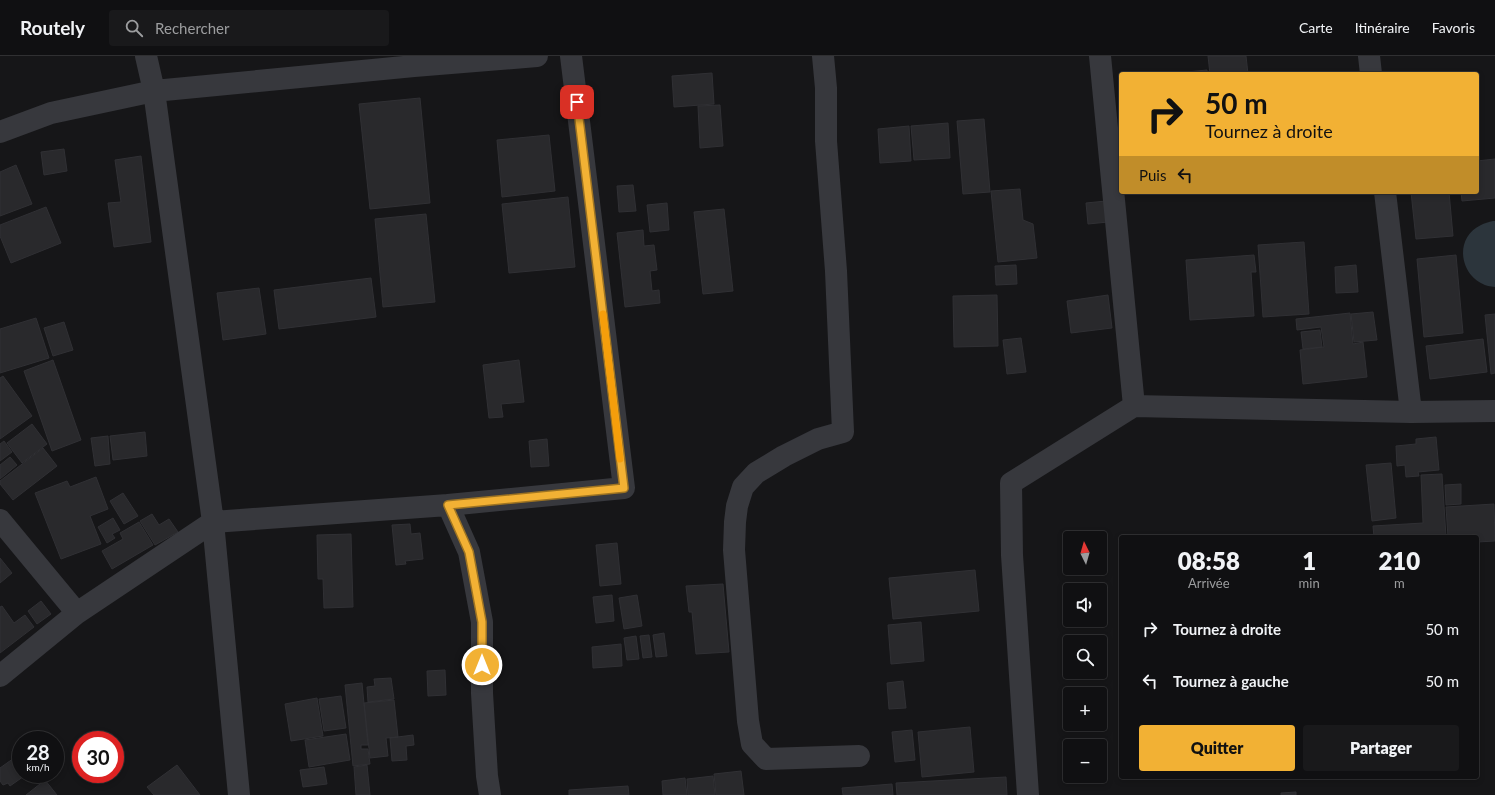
<!DOCTYPE html>
<html lang="fr">
<head>
<meta charset="utf-8">
<style>
  :root { --surface:#101012; --page:#19191b; --text:#f1f3f6; --muted:#9c9d9f; --line:#303032; --accent:#f2b134 }
  body { margin:0; font-family:Lato,sans-serif; background:var(--page); color:var(--text); height:100vh; display:flex; flex-direction:column; font-size:15px; white-space:nowrap }
  * { box-sizing:border-box; margin:0 }
  p { font-size:13px; color:var(--muted) }
  .icon { flex:none; width:22px; height:22px; fill:none; stroke:currentColor; stroke-width:2; stroke-linecap:round; stroke-linejoin:round }
  .map { position:relative; flex:1; overflow:hidden }
  .panel { position:absolute; left:1119px; top:479px; width:360px; height:244px; display:flex; flex-direction:column; background:var(--surface); border-radius:4px; box-shadow:0 2px 6px #0003,0 0 0 1px var(--line) }
  .panel>* { flex:none }
  .guide { position:absolute; left:1119px; top:16px; width:360px; height:122px; border-radius:4px; box-shadow:0 2px 6px #0003,0 0 0 1px var(--line); background:#f2b134; color:#111; overflow:hidden }
  .needle { width:26px; rotate:355deg }
  .controls { position:absolute; left:1063px; top:475px; display:grid; gap:8px }
  .controls a { display:grid; place-items:center; width:44px; height:44px; border-radius:4px; background:var(--surface); box-shadow:0 2px 6px #0003,0 0 0 1px var(--line); font-size:20px }
  .speed { position:absolute; left:12px; top:675px; display:flex; gap:8px; font-size:20px; font-weight:700; text-align:center }
  .speed>* { display:grid; place-content:center; width:52px; height:52px; border-radius:50%; background:var(--surface); box-shadow:0 2px 6px #0003,0 0 0 1px var(--line); line-height:1 }
  .speed small { font-size:10px; font-weight:400 }
  .speed .limit { border:6px solid #d22; background:#fff; color:#111 }
  .pin { position:absolute; display:grid; place-items:center; width:34px; height:34px; color:#fff; margin:-17px; border-radius:8px; box-shadow:0 2px 6px #0006 }
  .me { position:absolute; width:44px; margin:-22px; rotate:0deg; stroke-linejoin:round; filter:drop-shadow(0 0 3px #0008) }
  .turn { display:flex; align-items:center; gap:14px; height:84px; padding:0 20px; font-size:18px }
  .turn .icon { width:52px; height:52px; stroke-width:2.5 }
  .turn b { display:block; font-size:28px; line-height:34px }
  .then { display:flex; align-items:center; height:38px; padding:0 20px; background:#0003; gap:8px; font-size:15px }
  .eta { display:flex; justify-content:space-evenly; align-items:center; height:68px; text-align:center }
  .eta b { font-size:24px; font-weight:800; line-height:28px }
  .button { display:flex; gap:8px; margin-top:auto; padding:8px 20px }
  .button a { flex:1; height:46px; border-radius:4px; background:var(--accent); color:#111; font-size:16px; font-weight:800; line-height:46px; text-align:center }
  .button a+a { background:var(--page); color:var(--text) }
  ul { padding:0; list-style:none }
  li { display:flex; align-items:center; gap:12px; height:52px; padding:0 20px }
  li div { flex:1 }
  li b { display:block; font-size:15px }
  li em { font-style:normal }
  header { display:flex; align-items:center; gap:24px; box-sizing:border-box; height:56px; padding:0 20px; background:var(--surface); border-bottom:1px solid var(--line) }
  header strong { font-size:19px }
  nav { display:flex; gap:22px; margin-inline-start:auto; font-size:14px }
  .search { width:280px; height:36px; background:var(--page); display:flex; align-items:center; gap:10px; box-sizing:border-box; padding:0 14px; border-radius:4px; color:var(--muted); font-size:15px }
  .map>svg:first-child { display:block }
</style>
</head>
<body>
<header>
<strong>Routely</strong>
<div class="search"><svg class="icon" aria-label="search" viewBox="0 0 24 24"><circle cx="10" cy="10" r="6"/><path d="M15 15l6 6"/></svg>Rechercher</div>
<nav><a>Carte</a><a>Itinéraire</a><a>Favoris</a></nav>
</header>
<div class="map">
<svg width="1495" height="739" viewBox="0 0 1495 739">
  <rect width="100%" height="100%" fill="#161618"/>
  <path fill="#2c353c" d="M1493,165H1495V231C1462,229 1450,184 1481,169C1484,167 1489,166 1493,165Z"/>
  <path fill="#29292c" stroke="#303034" d="M1208,0H1246L1248,18H1210Z
    M1207,14V18H1167Z
    M712,17L714,48L674,51L672,20Z
    M420,42L430,147L370,153L359,48Z
    M720,49L723,90L700,92L698,50Z
    M984,63L990,136L963,138L957,65Z
    M948,67L950,102L914,104L911,70Z
    M909,70L911,105L880,107L878,73Z
    M549,79L555,135L502,141L497,84Z
    M64,93L67,115L44,119L41,96Z
    M141,100L151,186L114,191L108,147L121,146L115,104Z
    M1495,103V142L1462,145L1461,136H1477V105Z
    M16,109L32,148L0,160V116Z
    M633,129L636,155L619,156L617,130Z
    M1020,133L1023,164L1033,168L1037,202L998,206L991,135Z
    M1411,136H1449L1453,180L1416,183Z
    M568,141L575,211L509,217L502,148Z
    M1106,145L1108,166L1088,168L1086,147Z
    M667,147L669,174L650,176L647,149Z
    M46,151L61,187L11,207L0,180V169Z
    M724,153L733,235L703,238L694,156Z
    M426,158L435,246L383,251L375,163Z
    M643,174L644,190L654,189L657,214L650,215L652,235L659,234L660,247L625,251L617,177Z
    M1304,186L1309,258L1263,261L1258,189Z
    M1254,199L1256,216H1251L1254,260L1190,264L1186,204Z
    M1456,199L1463,277L1424,281L1417,203Z
    M1016,209L1017,228L996,229L995,210Z
    M1356,209L1358,236L1336,237L1335,211Z
    M371,222L376,261L279,273L274,234Z
    M259,232L266,278L223,284L217,237Z
    M997,239L998,290L954,291L953,240Z
    M1108,239L1112,272L1071,277L1067,245Z
    M1373,256L1377,284L1354,286L1351,258Z
    M1350,257L1353,288L1363,286L1367,321L1303,328L1300,294L1324,291L1321,271L1297,274L1296,263Z
    M1495,258V317L1491,318L1485,259Z
    M36,262L49,302L0,317V273Z
    M64,266L73,294L53,300L44,272Z
    M1320,274L1322,291L1303,293L1301,276Z
    M1021,282L1026,316L1007,318L1003,284Z
    M1483,283L1487,316L1430,323L1426,290Z
    M53,304L81,384L52,395L24,315Z
    M519,304L524,346L501,348L503,361L489,362L483,309Z
    M3,320L32,360L0,383V322Z
    M32,368L47,388L22,407L7,387Z
    M145,376L147,400L113,404L110,380Z
    M108,380L110,408L95,410L91,382Z
    M1436,381L1439,414L1418,416L1419,420L1406,421L1405,409L1397,410L1396,390L1416,388V383Z
    M547,383L549,410L531,411L529,385Z
    M4,385L12,396L0,405V388Z
    M43,392L57,410L13,444L0,428V425Z
    M10,401L17,409L0,423V409Z
    M1391,407L1396,462L1372,465L1366,409Z
    M1442,418L1446,481H1374L1373,470L1423,467L1421,419Z
    M96,421L108,453L90,460L101,488L61,503L35,437L67,425L70,431Z
    M1461,428V448L1446,449L1445,429Z
    M123,437L138,460L124,468L110,445Z
    M1494,448L1495,485L1477,486V481H1448L1446,451Z
    M152,458L159,469L169,463L178,476L155,489L140,465Z
    M113,462L120,474L112,478L115,482L107,487L98,471Z
    M139,466L153,489L112,513L102,495L123,483L120,477Z
    M410,468L411,478L420,477L423,503L405,505L406,508L396,509L392,469Z
    M351,478L353,551L324,552L323,523H318L317,479Z
    M617,487L621,528L600,530L596,489Z
    M0,502L12,517L0,527Z
    M975,514L979,555L893,563L889,522Z
    M723,528L729,596L696,598L692,556H689L686,530Z
    M612,539L614,565L596,567L593,541Z
    M637,539L642,570L624,573L619,542Z
    M41,545L51,558L37,568L28,555Z
    M2,550L14,567L25,559L34,571L0,597V551Z
    M921,566L924,605L891,608L888,569Z
    M664,577L667,600L656,601L653,579Z
    M649,579L652,601L643,602L640,580Z
    M636,580L639,603L627,604L624,582Z
    M621,588L622,610L593,612L592,591Z
    M445,614L446,639L428,640L427,615Z
    M391,622L394,643L368,646L367,631L375,630L374,623Z
    M903,625L906,652L889,653L887,627Z
    M362,627L368,689H361V693H368L370,708L353,710L345,629Z
    M341,640L346,672L324,675L319,643Z
    M317,642L323,680L291,685L285,648Z
    M394,644L398,681L386,682L388,700L370,702L364,647Z
    M970,671L974,716L922,721L918,676Z
    M912,674L915,704L895,706L892,676Z
    M346,678L350,704L309,711L305,684Z
    M413,679L414,689L406,690L407,704L392,705L390,682Z
    M21,697V718H27L10,730L8,727L3,729L0,725V712Z
    M177,709L200,739H154L147,731Z
    M367,709L370,739H356L354,711Z
    M324,711L327,728L303,731L300,714Z
    M741,715L744,739H716L714,718Z
    M713,720L715,739H688L687,723Z
    M1006,721L1007,739H897L896,727Z
    M685,722L687,739H663L662,725Z
    M45,724L57,739H26Z
    M892,728L893,739H843L842,732Z
    M628,730L629,739H569V734Z
    M1296,736V739H1281V737Z"/>
  <g fill="none" stroke-linecap="round" stroke-linejoin="round">
    <path stroke="#37383d" stroke-width="22" d="M823,0L826,32V85L836,215L843,376L818,383L784,400L756,417L743,431L737,450L735,466L734,494L748,665L752,688L766,703L859,700
      M1100,0L1134,350
      M1369,0L1371,18
      M0,76L51,57L154,35L414,10L537,0
      M1385,136L1411,356
      M448,449L624,432L571,0
      M0,464L77,557
      M0,620L77,557L213,466L154,35L146,0
      M239,739L213,466L448,449L469,496L482,566V637L487,720L490,739
      M1028,739L1012,499L1011,427L1134,350L1411,356L1495,355"/>
  </g>
  <g fill="none" stroke-linecap="round" stroke-linejoin="round">
    <defs>
      <path id="route" d="M482,609V566L469,496L448,449L624,432L577,46"/>
    </defs>
    <use href="#route" stroke="#9d7322" stroke-width="10"/>
    <use href="#route" stroke="#f2b134" stroke-width="7"/>
    <path stroke="#f59e0b" stroke-width="7" d="M603,258L620,403"/>
  </g>
</svg>
<div class="controls">
<a><svg class="needle" viewBox="-14 -14 28 28"><path d="M0-13l5 13h-10z" fill="#e53935"/><path d="M0 13l5-13h-10z" fill="#9c9d9f"/></svg></a>
<a><svg class="icon" aria-label="sound" viewBox="0 0 24 24"><path d="M4 9h4l5-4v14l-5-4H4zM17 9q2 3 0 6"/></svg></a>
<a><svg class="icon" aria-label="search" viewBox="0 0 24 24"><circle cx="10" cy="10" r="6"/><path d="M15 15l6 6"/></svg></a>
<a>+</a>
<a>−</a>
</div>
<div class="speed"><div>28<small>km/h</small></div><div class="limit">30</div></div>
<div class="pin" style="left:577px;top:46px;background:#d93025"><svg class="icon" aria-label="arrive" viewBox="0 0 24 24"><path d="M6 21V4h12l-3 4 3 4H6"/></svg></div>
<svg class="me" style="left:482px;top:609px" viewBox="-20 -20 40 40"><circle r="17" fill="#f2b134" stroke="#fff" stroke-width="3"/><path d="M0-11L8 9 0 5-8 9z" fill="#fff"/></svg>
<div class="guide">
<div class="turn"><svg class="icon" aria-label="right" viewBox="0 0 24 24"><path d="M7 20v-9h11M14 6l5 5-5 5"/></svg><div><b>50 m</b>Tournez à droite</div></div>
<div class="then">Puis<svg class="icon" aria-label="left" viewBox="0 0 24 24"><path d="M17 20v-9H6M10 6l-5 5 5 5"/></svg></div>
</div>
<section class="panel">
<div class="eta">
<div><b>08:58</b><p>Arrivée</p></div>
<div><b>1</b><p>min</p></div>
<div><b>210</b><p>m</p></div>
</div>
<ul>
<li><svg class="icon" aria-label="right" viewBox="0 0 24 24"><path d="M7 20v-9h11M14 6l5 5-5 5"/></svg><div><b>Tournez à droite</b></div><em>50 m</em></li>
<li><svg class="icon" aria-label="left" viewBox="0 0 24 24"><path d="M17 20v-9H6M10 6l-5 5 5 5"/></svg><div><b>Tournez à gauche</b></div><em>50 m</em></li>
</ul>
<div class="button"><a>Quitter</a><a>Partager</a></div>
</section>
</div>
</body>
</html>
